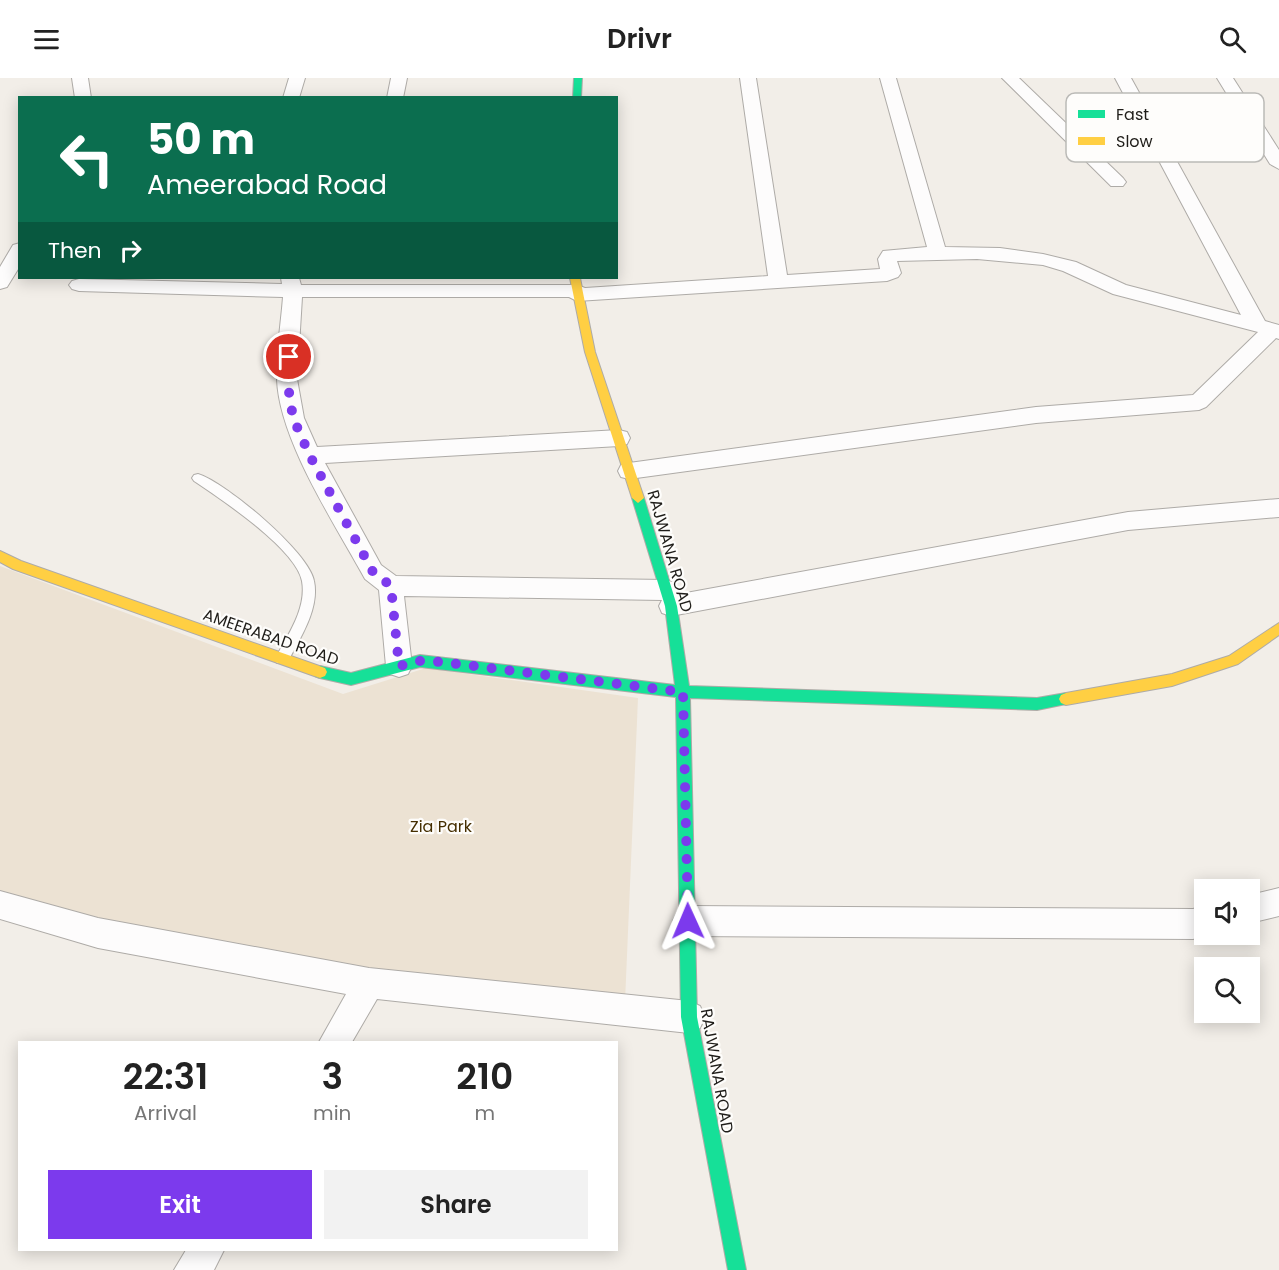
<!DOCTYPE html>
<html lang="en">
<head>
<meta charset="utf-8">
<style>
  :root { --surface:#fff; --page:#f2f2f2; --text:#222; --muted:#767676; --accent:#7c3aed }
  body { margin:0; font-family:Poppins,sans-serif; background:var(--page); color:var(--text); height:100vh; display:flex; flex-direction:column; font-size:22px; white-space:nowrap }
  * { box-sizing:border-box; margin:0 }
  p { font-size:20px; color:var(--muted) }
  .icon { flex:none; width:33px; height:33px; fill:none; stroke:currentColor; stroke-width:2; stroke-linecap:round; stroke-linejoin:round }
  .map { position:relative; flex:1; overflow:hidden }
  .side { position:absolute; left:18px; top:963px; width:600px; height:210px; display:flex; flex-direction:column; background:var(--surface); border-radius:0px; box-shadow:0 3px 15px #0003 }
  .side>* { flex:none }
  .guide { position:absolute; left:18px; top:18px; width:600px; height:183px; border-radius:0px; box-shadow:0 3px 15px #0003; background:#0b6e4f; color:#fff; overflow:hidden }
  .controls { position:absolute; left:1194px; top:801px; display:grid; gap:12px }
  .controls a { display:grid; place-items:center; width:66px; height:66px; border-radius:0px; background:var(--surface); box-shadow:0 3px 15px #0003; font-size:30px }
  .pin { position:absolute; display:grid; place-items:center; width:51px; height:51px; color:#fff; margin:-26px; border:3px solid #fff; border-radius:50%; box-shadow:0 2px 6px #0007 }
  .me { position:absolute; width:66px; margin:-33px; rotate:359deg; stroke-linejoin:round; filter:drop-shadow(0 0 4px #0008) }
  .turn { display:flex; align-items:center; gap:21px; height:126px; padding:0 30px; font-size:27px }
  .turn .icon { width:78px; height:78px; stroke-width:2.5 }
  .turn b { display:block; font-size:42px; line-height:51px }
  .then { display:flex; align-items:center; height:57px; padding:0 30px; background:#0003; gap:12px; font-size:22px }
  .eta { display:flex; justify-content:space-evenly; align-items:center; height:102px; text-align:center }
  .eta b { font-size:36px; font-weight:600; line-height:42px }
  .action { display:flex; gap:12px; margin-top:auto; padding:12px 30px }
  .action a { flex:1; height:69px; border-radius:0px; background:var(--accent); color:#fff; font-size:24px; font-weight:600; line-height:69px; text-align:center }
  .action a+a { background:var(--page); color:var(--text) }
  header { display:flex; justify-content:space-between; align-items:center; height:78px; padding:0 30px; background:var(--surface); font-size:27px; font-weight:600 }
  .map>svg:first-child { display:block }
</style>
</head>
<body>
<header><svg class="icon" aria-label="menu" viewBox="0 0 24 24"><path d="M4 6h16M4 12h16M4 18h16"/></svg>Drivr<svg class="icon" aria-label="search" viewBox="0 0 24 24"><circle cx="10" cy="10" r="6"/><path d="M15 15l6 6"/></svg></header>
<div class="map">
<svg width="1279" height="1192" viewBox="0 0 1279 1192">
  <rect width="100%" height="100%" fill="#f2eee8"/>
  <path fill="#ece2d3" d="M0,488L343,616L426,590L638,620L625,924L365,896L106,847L0,817Z"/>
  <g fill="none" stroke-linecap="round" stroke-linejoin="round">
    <defs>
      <path id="lane" d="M198,396C225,404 309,474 314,503C320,531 299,562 287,585H277L275,581C287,558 307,531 302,503C296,471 221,421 194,403L192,400L194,397Z"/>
      <path id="street" d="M72,0H88L91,20H75Z
        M289,0H305L299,20H283Z
        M391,0H407L403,20H387Z
        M740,0H756L787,197L880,191L878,181L883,173L927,169L880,0H896L945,169L1000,170L1043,176L1076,184L1126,207L1241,237L1115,0H1131L1265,243L1279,247V261L1276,260L1206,329L1199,332L1036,345L629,401L621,399L618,393L621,387L629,385L1036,329L1193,317L1258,254L1113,216L1063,193L1043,187L977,181L897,183L901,195L898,199L887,203L577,223L569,219H302L297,301L304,340L317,369L619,352L627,354L630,360L627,366L619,368L325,385L381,487L396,498L666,502L675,505L678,512L675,517L1128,434L1279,421V439L1128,452L671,538L662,535L659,528L662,522L404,518L412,588L408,596L399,599L390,596L386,588L379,512L365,501C335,446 279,362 277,301C276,274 281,246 283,219L79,213L72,211L69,207L72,203L79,201L282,206L281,200H299L301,207H577L585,210L768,198Z
        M1002,0H1019L1123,100L1126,104L1123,108H1111Z
        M1217,0H1233L1279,72V91L1270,86Z
        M20,165V188L7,209L0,211V189L13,167Z
        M1279,810V838L1250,845V817Z
        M0,813L98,840L369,890L689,923L700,928L705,939L700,950L689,955L377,921L352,964H319L346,916L98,870L0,841Z
        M688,828L1193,831L1204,828V856H1207L1193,861L688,858L678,853L673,843L678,833Z
        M186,1172H224L214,1192H174Z"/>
      <path id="fast" d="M574,0H582L581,20H573Z
        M638,415L644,420L677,528L689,608L1037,620L1066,615L1071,617L1073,621L1071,625L1037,632L690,620L697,939L746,1192H728L681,939L676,619L420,589L351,607L320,600L315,598L313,594L315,590L320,588L351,595L420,577L675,607L665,528L632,420Z"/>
      <path id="slow" d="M570,200H580L595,274L644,420L638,425L632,420L585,274Z
        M0,473L21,483L325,590L327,594L325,598L320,600L13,491L0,484Z
        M1279,545V557L1238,586L1172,608L1066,627L1061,625L1059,621L1061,617L1066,615L1172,596L1229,578Z"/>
    </defs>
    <use href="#lane" stroke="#aeaba7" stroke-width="2"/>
    <use href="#street" stroke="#aeaba7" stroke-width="2"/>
    <use href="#fast" stroke="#aeaba7" stroke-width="2"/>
    <use href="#slow" stroke="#aeaba7" stroke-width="2"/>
    <use href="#lane" fill="#fdfcfc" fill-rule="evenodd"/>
    <use href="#street" fill="#fdfcfc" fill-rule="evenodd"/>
    <use href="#fast" fill="#16e098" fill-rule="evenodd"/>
    <use href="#slow" fill="#ffcf43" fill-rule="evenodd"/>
  </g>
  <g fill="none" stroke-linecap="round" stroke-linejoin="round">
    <path stroke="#7c3aed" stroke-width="10" stroke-dasharray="0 18" d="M289,279L287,301L293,340L310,378L373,494L391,508L399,588L420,583L441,584L683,614L688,843"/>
  </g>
  <g text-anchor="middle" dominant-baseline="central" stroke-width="4.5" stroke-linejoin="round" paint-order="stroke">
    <g font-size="16" fill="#1f1d19" stroke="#fefdfb">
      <text transform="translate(670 473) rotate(74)">RAJWANA ROAD</text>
      <text transform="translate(271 559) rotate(19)">AMEERABAD ROAD</text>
      <text transform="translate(717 993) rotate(80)">RAJWANA ROAD</text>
    </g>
    <g font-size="16" fill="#452e00" stroke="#fefdfb">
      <text x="441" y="748">Zia Park</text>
    </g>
  </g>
  <rect x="1066" y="15" width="198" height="69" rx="9" fill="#fefdfb" stroke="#bbbab7" stroke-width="1.5"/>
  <rect x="1078" y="32" width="27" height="8" fill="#16e098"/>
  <rect x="1078" y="59" width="27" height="8" fill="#ffcf43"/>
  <g font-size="16" fill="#1f1d19">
    <text x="1116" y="42">Fast</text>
    <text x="1116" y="69">Slow</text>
  </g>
</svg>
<div class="controls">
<a><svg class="icon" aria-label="sound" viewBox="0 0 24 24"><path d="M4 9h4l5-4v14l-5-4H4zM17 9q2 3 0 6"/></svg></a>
<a><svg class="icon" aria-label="search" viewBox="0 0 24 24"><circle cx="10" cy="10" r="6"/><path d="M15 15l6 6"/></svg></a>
</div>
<div class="pin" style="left:289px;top:279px;background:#d93025"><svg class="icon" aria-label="arrive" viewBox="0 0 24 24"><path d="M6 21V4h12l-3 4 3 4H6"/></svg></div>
<svg class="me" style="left:688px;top:843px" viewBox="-20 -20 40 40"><path d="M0-17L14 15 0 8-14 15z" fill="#7c3aed" stroke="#fff" stroke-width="4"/></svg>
<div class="guide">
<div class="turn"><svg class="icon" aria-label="left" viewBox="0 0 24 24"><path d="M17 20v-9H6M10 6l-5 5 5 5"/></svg><div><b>50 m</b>Ameerabad Road</div></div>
<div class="then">Then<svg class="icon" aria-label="right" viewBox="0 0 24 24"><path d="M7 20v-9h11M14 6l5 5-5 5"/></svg></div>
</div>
<section class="side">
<div class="eta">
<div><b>22:31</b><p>Arrival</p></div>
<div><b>3</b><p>min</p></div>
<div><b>210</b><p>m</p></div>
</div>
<div class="action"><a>Exit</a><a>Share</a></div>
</section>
</div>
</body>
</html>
